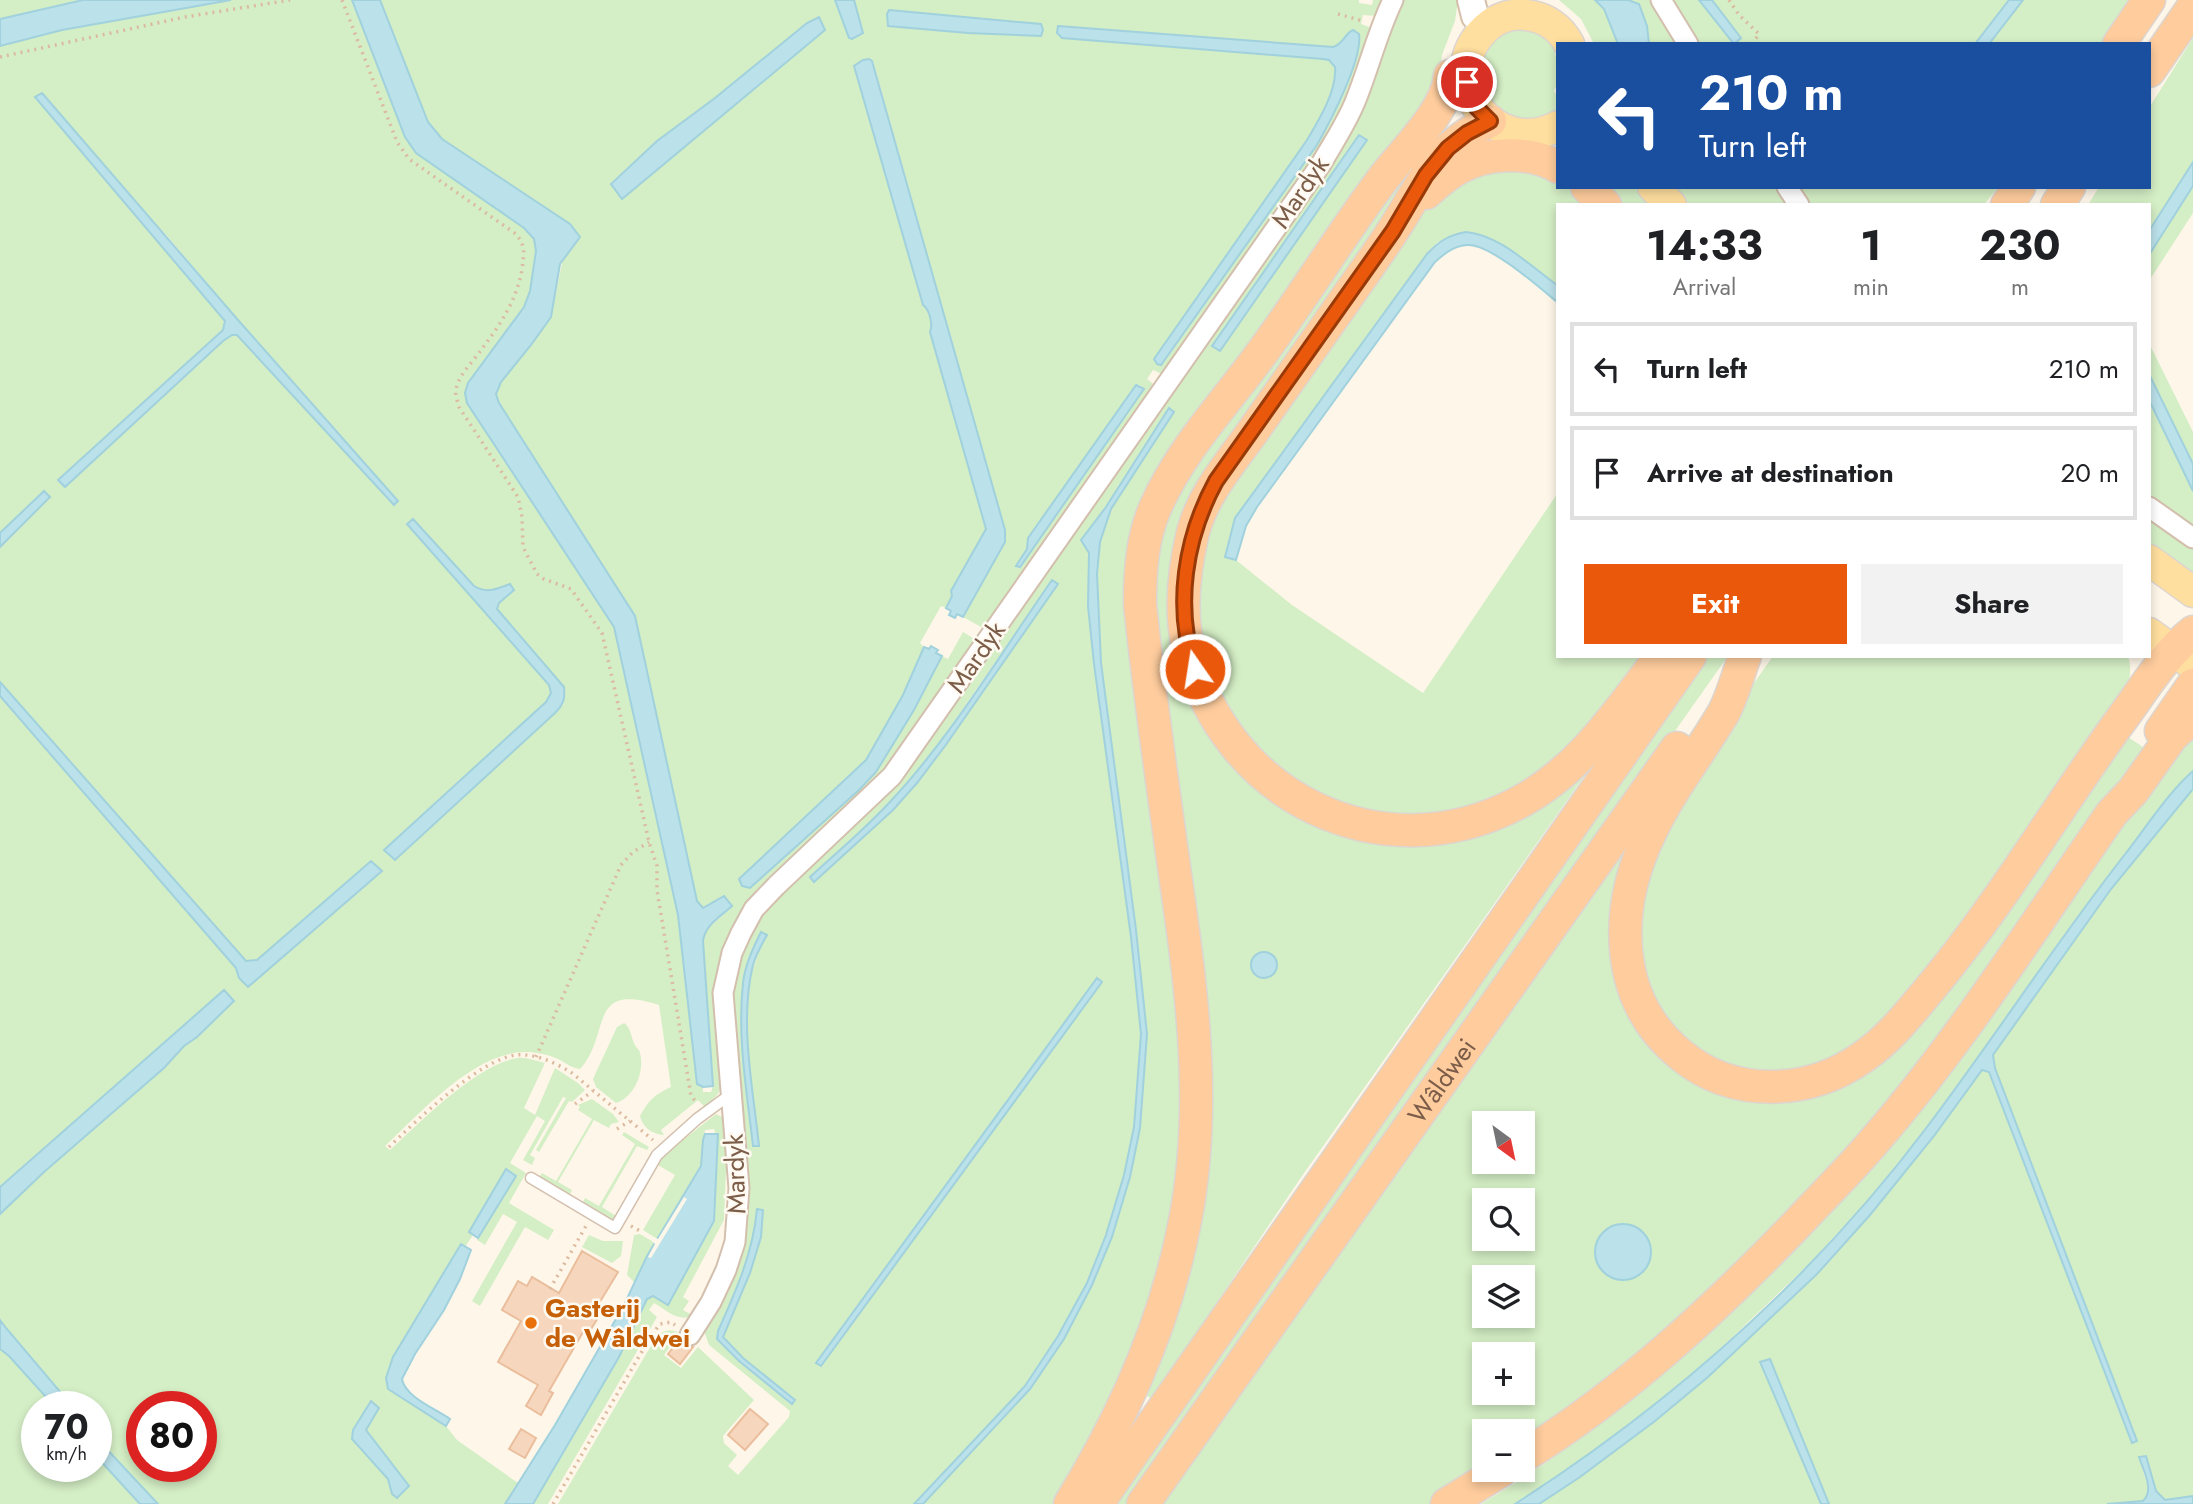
<!DOCTYPE html>
<html lang="en">
<head>
<meta charset="utf-8">
<style>
  :root { --surface:#fff; --page:#f2f2f2; --text:#202124; --muted:#757577; --line:#e0e0e0; --accent:#ea580c }
  body { margin:0; font-family:Jost,sans-serif; background:var(--page); color:var(--text); height:100vh; display:flex; flex-direction:column; font-size:26px; white-space:nowrap }
  * { box-sizing:border-box; margin:0 }
  p { font-size:23px; color:var(--muted) }
  .icon { flex:none; width:38px; height:38px; fill:none; stroke:currentColor; stroke-width:2; stroke-linecap:round; stroke-linejoin:round }
  .map { position:relative; flex:1; overflow:hidden }
  .drawer { position:absolute; left:1556px; top:203px; width:595px; height:455px; display:flex; flex-direction:column; background:var(--surface); border-radius:0px; box-shadow:0 4px 10px #0003 }
  .drawer>* { flex:none }
  .top-card { position:absolute; left:1556px; top:42px; width:595px; height:147px; border-radius:0px; box-shadow:0 4px 10px #0003; background:#1a4fa0; color:#fff; overflow:hidden }
  .needle { width:46px; rotate:147deg }
  .controls { position:absolute; left:1472px; top:1111px; display:grid; gap:14px }
  .controls a { display:grid; place-items:center; width:63px; height:63px; border-radius:0px; background:var(--surface); box-shadow:0 4px 10px #0003; font-size:35px }
  .speed { position:absolute; left:21px; top:1391px; display:flex; gap:14px; font-size:35px; font-weight:700; text-align:center }
  .speed>* { display:grid; place-content:center; width:91px; height:91px; border-radius:50%; background:var(--surface); box-shadow:0 4px 10px #0003; line-height:1 }
  .speed small { font-size:18px; font-weight:400 }
  .speed .limit { border:10px solid #d22; background:#fff; color:#111 }
  .pin { position:absolute; display:grid; place-items:center; width:60px; height:60px; color:#fff; margin:-30px; border:4px solid #fff; border-radius:50%; box-shadow:0 2px 7px #0007 }
  .me { position:absolute; width:77px; margin:-38px; rotate:347deg; stroke-linejoin:round; filter:drop-shadow(0 0 5px #0008) }
  .turn { display:flex; align-items:center; gap:24px; height:147px; padding:0 28px; font-size:32px }
  .turn .icon { width:91px; height:91px; stroke-width:2.5 }
  .turn b { display:block; font-size:49px; line-height:60px }
  .eta { display:flex; justify-content:space-evenly; align-items:center; height:119px; text-align:center }
  .eta b { font-size:42px; font-weight:700; line-height:49px }
  .button { display:flex; gap:14px; margin-top:auto; padding:14px 28px }
  .button a { flex:1; height:80px; border-radius:0px; background:var(--accent); color:#fff; font-size:28px; font-weight:700; line-height:80px; text-align:center }
  .button a+a { background:var(--page); color:var(--text) }
  ul { padding:0; list-style:none }
  li { display:flex; align-items:center; gap:21px; height:94px; margin:0 14px 10px; padding:0 14px; border:4px solid var(--line); border-radius:0px }
  li div { flex:1 }
  li b { display:block; font-size:26px }
  li em { font-style:normal }
  .map>svg:first-child { display:block }
</style>
</head>
<body>
<div class="map">
<svg width="2193" height="1504" viewBox="0 0 2193 1504">
  <rect width="100%" height="100%" fill="#fef7e9"/>
  <path fill="#d4eec5" fill-rule="evenodd" d="M0,0H83L0,19Z
    M231,0H352L405,137L416,152L524,228L534,239L536,251L530,291L524,307L468,383L465,393L468,403L614,627L678,915L697,1084L703,1087V1092H711L713,1086L702,953L704,932L732,907L724,896L703,908L697,901L635,616L499,403L496,394L501,382L531,345L551,317L570,224L442,139L428,122L380,0H835L849,37L852,39L863,33L854,0H1359V3L1372,5L1373,0H1387L1377,16L1363,15L1361,24L1372,28L1341,122L1164,375L1153,370L1147,379L1157,387L987,627L983,628L963,617L1005,542V530L873,61L869,59L854,66L923,305C930,310 933,325 930,332L986,529L946,608L941,606L920,643L924,647L903,695L866,760L823,801L745,888H750L859,790L876,772L914,710L942,656L948,659L963,632L973,638L977,648L888,772L741,911L743,919L736,931L722,1085L718,1094L705,1107L698,1100L661,1130L664,1135C652,1134 643,1128 640,1116C648,1101 655,1094 671,1087L659,1005C586,982 612,1034 580,1069C572,1068 567,1064 560,1060C550,1055 540,1053 529,1052C477,1049 420,1113 385,1146L390,1150C419,1123 478,1063 518,1058C527,1057 536,1061 545,1063L524,1108L535,1115L555,1068L578,1083L585,1090L572,1102L569,1101L539,1152L536,1150L566,1098L563,1097L530,1155L535,1158L532,1165L523,1160L545,1121L537,1116L510,1163L526,1173L509,1203L554,1230L548,1240L525,1227L480,1306L472,1301L517,1222L503,1214L485,1245L477,1240L516,1176L506,1169L469,1232L473,1235L465,1247L461,1244L393,1357L386,1378L388,1389L446,1426L457,1440L518,1483L505,1504H158L103,1444L96,1450V1407H73L0,1320V1214L44,1172L164,1068L184,1046L197,1037L234,1001L224,991L0,1187V696L236,968L239,978L248,987L382,871L371,861L257,960L246,961L0,682V547L50,497L43,491L0,533V46L62,30ZM946,16L1041,24L1040,36L968,33L889,26ZM821,20L825,30L622,199L611,183L657,141L715,98L807,23ZM1058,27L1333,47L1339,45L1346,38L1359,48L1332,119L1317,145L1163,364L1154,361V359L1307,140C1319,120 1337,92 1335,67L1329,60L1323,59L1062,38L1057,29ZM163,231L238,320L398,501L394,505L237,335H232L223,341L65,486L58,480L223,330L225,321ZM1136,385H1140L1144,390L1016,565L1027,549L1028,538ZM413,519L474,586C487,594 496,589 509,584L497,609L564,704L394,859L385,849L546,702L551,693L549,686L407,524ZM371,1401L365,1430L408,1486L392,1494L388,1479L352,1439L353,1430ZM142,1407H201V1466H142Z
    M1400,0H1458L1455,21L1442,55L1438,86L1142,533L1175,929L1184,1165L1146,1336L1060,1504H923L1030,1389L1064,1339L1092,1285L1112,1237L1130,1177L1140,1128L1147,1034L1136,930L1101,663L1097,574L1100,542L1111,509L1174,412L1081,540L1089,553L1088,606L1094,664L1131,937L1141,1034L1134,1127L1124,1175L1106,1235L1087,1283L1058,1336L1025,1386L914,1504H558L655,1339C662,1330 670,1328 680,1333L664,1355L681,1368L698,1347L754,1400L723,1436L724,1443L737,1455L728,1466L738,1475L789,1417L790,1411L709,1345L704,1331L706,1321L732,1268L731,974L760,912L876,800L1326,166ZM1359,135L1366,141L1219,351L1212,346ZM1052,580L1057,584L945,746L917,783L893,810L814,882L810,877L888,805L911,778L940,742ZM766,934C760,950 753,964 750,981C741,1034 754,1093 759,1146H753L743,1048V982ZM757,1210L761,1237L723,1337L743,1358L795,1399L792,1403L739,1361L717,1339L718,1331C736,1291 753,1254 757,1210Z
    M1559,0H1595L1604,9L1618,44H1594L1581,19Z
    M1628,0H1652L1678,44H1649L1647,26L1639,4Z
    M1669,0H1699L1734,44H1698Z
    M1712,0H2009L1975,44H1734L1741,38Z
    M2023,0H2131L2101,44H1989Z
    M1519,28C1546,31 1557,42 1557,69C1557,77 1558,84 1554,91L1557,96V109C1503,155 1438,50 1519,28Z
    M2193,38V162L2149,231V205H2088L2099,187H2149V108Z
    M1442,130L1448,140L1221,460L1181,647L1277,797L1446,835L1612,737L1302,1176L1152,1399L1139,1391L1195,1193L1150,618L1159,536L1182,487L1395,180Z
    M1500,162L1557,176L1558,187H1573L1590,205H1558L1557,285L1500,244L1438,242L1427,253L1235,518L1225,556L1236,560L1292,605L1423,693L1557,494L1558,656H1655L1546,777L1437,820L1353,814L1268,768L1210,682L1193,588L1214,503L1420,213L1437,191Z
    M2193,186V213L2149,281V255Z
    M1608,187H1638L1655,205H1622Z
    M1670,187H1777L1790,205H1688Z
    M1798,187H1998L1984,205H1810Z
    M2149,343L2193,432V464L2149,374Z
    M2149,400L2193,491V530L2149,498Z
    M2149,516L2193,548V578L2149,546Z
    M1707,656H1728L1129,1504H1113L1382,1116Z
    M1773,656H2128C2132,669 2130,679 2126,692L1953,944L1869,1042L1797,1076L1722,1068L1661,1026L1632,947L1659,827L1707,750Z
    M2193,729V771L2103,883L1926,1129L1861,1208L1808,1265L1700,1368L1647,1411L1573,1467L1515,1504H1481C1635,1413 1764,1289 1880,1154L2176,742Z
    M2125,735L2143,747L1929,1054L1872,1126L1726,1286L1523,1449L1522,1432H1484V1470L1432,1504H1162L1641,824L1618,958L1703,1078L1876,1066L1918,1029L1941,1000ZM1484,1124H1522V1162H1484ZM1484,1200H1522V1239H1484ZM1605,1230L1650,1257C1643,1275 1631,1282 1612,1278L1595,1247ZM1484,1278H1522V1316H1484ZM1484,1354H1522V1393H1484Z
    M2193,789V1496L2165,1500C2152,1491 2150,1470 2145,1456L2139,1458L2150,1493L2144,1501L2107,1504H1829L1769,1359L1761,1362L1821,1504H1539L1580,1477L1655,1421L1708,1377L1817,1274L1982,1070L1989,1072L2132,1443L2137,1441L1995,1068L1993,1055L2111,889Z
    M624,1023C633,1029 630,1042 639,1050C646,1068 636,1097 616,1103L596,1087L593,1079L617,1027Z
    M592,1099L613,1114L619,1122L611,1124L609,1128L594,1120L558,1182L572,1190L570,1194L539,1177L542,1173L556,1181L592,1119L578,1110L580,1107L578,1105Z
    M716,1114L726,1119L727,1147L724,1220L683,1297L689,1301L683,1310L694,1316C677,1322 668,1311 654,1303L649,1310L657,1317L548,1504H533L619,1357L647,1299L653,1296L668,1305L714,1221L718,1134L715,1133L714,1129L705,1130L701,1165L657,1239L643,1230L675,1175L658,1165L665,1154Z
    M624,1132L649,1147L647,1150L637,1146L602,1207L616,1216L613,1220L583,1202L585,1198L599,1206L635,1144L622,1135Z
    M640,1234L655,1243L634,1282L627,1275L634,1235Z
    M589,1235L603,1241H623L621,1256L612,1263L582,1247Z
    M0,1349L9,1356L55,1407H37V1466H96V1456L140,1504H0Z"/>
  <path fill="#bbe1ea" stroke="#a0d1dd" stroke-width="2" d="M83,0H231L62,30L0,46V19Z
    M352,0H380L428,122L442,139L570,224L580,237L560,264L551,317L531,345L501,382L496,394L499,403L635,616L697,901L703,908L724,896L732,906C720,917 705,925 703,941L713,1086L703,1087L697,1084L678,915L614,627L467,403L465,393L468,383L524,307L530,291L536,251L534,239L524,228L416,153L405,137Z
    M835,0H854L863,33L852,39L849,38Z
    M1595,0H1628L1639,4L1647,26L1649,44H1618L1604,9Z
    M1699,0H1712L1741,38L1734,44Z
    M2009,0H2023L1989,44H1975Z
    M889,10L1041,24L1043,30L1041,36L968,33L888,26L887,14Z
    M819,17L825,30L622,199L611,184L657,141L715,98L807,23Z
    M1058,26L1333,47C1344,44 1344,34 1353,30L1359,34C1363,59 1330,122 1317,145L1161,365L1157,364L1154,359L1307,140C1319,120 1337,91 1335,67L1329,60L1323,59L1062,38L1057,33Z
    M869,59L872,61L1005,530V542L963,617L957,614L955,618L949,615L951,611L946,608L952,596L951,591L986,529L930,332C933,325 930,310 923,305L854,66L863,60Z
    M42,93L238,320L398,501L394,505L237,335H232L223,341L65,487L58,480L223,330L225,321L35,97Z
    M1359,135L1367,140L1220,351L1212,346Z
    M2193,162V186L2149,255V231Z
    M1466,232C1500,235 1530,266 1557,285V302C1539,287 1491,245 1469,245C1455,245 1445,253 1435,262L1257,507L1246,526L1236,560L1225,557L1235,518L1427,254C1439,241 1449,235 1466,232Z
    M2149,374L2193,464V491L2149,400Z
    M1136,385L1144,389L1020,567L1016,566L1027,549L1028,538Z
    M1169,408L1174,412L1111,509L1100,542L1097,574L1101,663L1136,930L1147,1034L1140,1128L1130,1177L1112,1237L1092,1285L1064,1339L1030,1389L923,1504H914L1025,1386L1058,1336L1087,1283L1106,1235L1124,1175L1134,1127L1141,1034L1131,937L1094,664L1088,606L1089,553L1081,540L1106,507Z
    M44,491L50,497L0,547V533Z
    M413,519L474,586C487,594 496,589 510,584L514,590L499,603L497,609L564,687C565,699 564,704 555,713L395,860L384,850L546,702L551,693L549,685L407,524Z
    M1052,580L1058,584L945,746L917,783L893,810L814,882L810,877C836,853 864,830 888,804C949,740 1001,653 1052,580Z
    M931,646L938,650L936,653L942,656L914,710L876,772L859,790L750,888L742,886L739,879L866,760L903,695L924,647L929,649Z
    M0,682L246,961L257,960L371,861L382,871L248,987L239,978L236,968L0,696Z
    M2193,771V789L2111,889L1993,1055L1995,1068L2137,1441L2132,1443L1989,1072L1982,1070L1934,1136L1870,1215L1817,1274L1708,1377L1655,1421L1580,1477L1539,1504H1515C1672,1403 1814,1277 1927,1127C1995,1037 2056,942 2126,853C2147,826 2167,794 2193,771Z
    M761,932L767,935C762,944 756,954 753,965C739,1022 753,1088 759,1146H753C747,1093 737,1037 743,983C745,965 753,948 761,932Z
    M1251 965a13 13 0 1 1 26 0a13 13 0 1 1-26 0Z
    M1097,978L1102,982L821,1366L816,1363Z
    M224,990L234,1001L197,1037L184,1046L164,1068L44,1172L0,1214V1187Z
    M705,1134H718L714,1221L668,1305L653,1296L647,1299L619,1357L533,1504H505L555,1425L624,1305L647,1256L701,1166L703,1140Z
    M506,1169L516,1176L478,1238L469,1232Z
    M757,1209L763,1210L761,1237L750,1273L723,1337L743,1358L795,1400L792,1404L739,1361L717,1339L718,1331C736,1291 753,1253 757,1209Z
    M1595 1252a28 28 0 1 1 56 0a28 28 0 1 1-56 0Z
    M461,1244L471,1250L460,1279L444,1310L415,1354L402,1379C405,1397 436,1409 450,1419L446,1426L388,1389L386,1378L393,1357Z
    M0,1320L6,1328L73,1407H55L9,1356L0,1349Z
    M1770,1359L1829,1504H1821L1760,1362Z
    M371,1401L379,1408L366,1430L409,1486L397,1498L392,1494L388,1479L352,1439L353,1430Z
    M102,1444L158,1504H140L96,1456V1450Z
    M2146,1456L2156,1491L2165,1500L2193,1496V1504H2107L2143,1501C2155,1490 2143,1470 2139,1457Z"/>
  <path fill="#fef7e9" d="M684,1197L687,1199L651,1258L648,1257L655,1244L652,1241L654,1237L658,1239Z"/>
  <path fill="#f6d7be" stroke="#eabe9d" stroke-width="2" d="M582,1251L618,1272L598,1305L604,1308L588,1334L583,1332L549,1391L553,1393L541,1415L526,1406L538,1385L498,1362L521,1321L502,1310L518,1281L527,1286L532,1277L559,1293Z
    M679,1340L684,1346L693,1347L680,1364L668,1354Z
    M750,1409L768,1424L745,1450L728,1435Z
    M521,1429L536,1438L525,1458L509,1449Z"/>
  <g fill="none" stroke-linecap="round" stroke-linejoin="round">
    <defs>
      <path id="service" d="M531,1178L615,1228L657,1155L697,1119L731,1094"/>
      <path id="minor" d="M1661,0L1688,44
        M1787,187L1799,205
        M2149,507L2193,538
        M690,1335L711,1302L726,1270L735,1242L739,1188L723,993L732,953L741,933L754,909L776,886L892,776L1321,164C1333,143 1346,124 1355,102C1369,68 1377,33 1393,0"/>
      <path id="secondary" d="M1471,0L1475,16"/>
      <path id="primary" d="M1558,126C1494,160 1433,77 1486,28C1497,18 1512,13 1526,15C1545,17 1560,27 1569,44
        M1653,187L1671,205
        M2149,560L2193,592
        M2149,633L2193,665"/>
      <g id="trunk">
        <path d="M2119,44L2149,0"/>
        <path d="M2149,71L2193,7"/>
        <path d="M1490,121C1433,149 1424,183 1392,232C1377,255 1361,277 1345,300C1316,341 1287,383 1258,424C1234,459 1204,491 1193,532C1184,570 1179,613 1189,651C1225,797 1381,874 1516,804C1579,772 1619,711 1661,656"/>
        <path d="M1587,187L1605,205"/>
        <path d="M1426,193C1436,184 1445,176 1457,169C1485,152 1529,150 1558,167"/>
        <path d="M2007,205L2019,187"/>
        <path d="M2057,205L2069,187"/>
        <path d="M1745,656C1738,674 1733,695 1724,712C1700,753 1670,790 1650,833C1614,907 1612,999 1681,1055C1733,1098 1808,1096 1863,1057C1891,1038 1911,1011 1933,985C2001,903 2056,810 2118,724C2142,692 2162,657 2193,632"/>
        <path d="M2161,731L2193,685"/>
        <path d="M1522,1457C1624,1394 1714,1310 1797,1224C1823,1196 1851,1169 1876,1139C1962,1040 2037,921 2112,813L2133,791L2172,736L2193,717"/>
        <path d="M1070,1504C1124,1416 1166,1322 1185,1221C1208,1104 1191,984 1174,867C1162,780 1149,692 1140,604C1140,571 1142,537 1156,506C1179,454 1218,411 1252,366C1298,306 1337,240 1382,180C1404,151 1447,111 1450,76"/>
        <path d="M1097,1504L1690,656"/>
        <path id="s1" d="M1143,1504L1677,748"/>
        <path d="M1447,1504L1502,1470"/>
      </g>
    </defs>
    <use href="#service" stroke="#d3bfad" stroke-width="13"/>
    <use href="#minor" stroke="#d3bfad" stroke-width="23"/>
    <use href="#secondary" stroke="#d6bfaa" stroke-width="30"/>
    <use href="#primary" stroke="#ddd5d0" stroke-width="33"/>
    <use href="#trunk" stroke="#ddd5d0" stroke-width="35"/>
    <path stroke="#dcbaa0" stroke-width="3.5" stroke-dasharray="2 5" stroke-linecap="butt" d="M342,0L397,142L409,159L516,234C526,246 524,254 522,269C517,300 500,325 481,350C473,362 457,376 456,391C455,396 458,402 459,407L518,497L522,517L523,547L537,574L544,579L571,589L602,633L649,842L657,866V890L691,1096L697,1103
      M1729,0L1739,15L1759,34L1752,44
      M1338,14L1363,21
      M0,57L185,17L290,0
      M536,1057L621,865L633,852L649,842
      M575,1104L593,1091
      M617,1129L630,1121
      M389,1147C416,1121 480,1059 516,1055C535,1053 556,1063 572,1073L653,1140
      M631,1226L642,1232
      M550,1289L586,1226
      M553,1504L651,1336L660,1324L671,1322L675,1325"/>
    <use href="#service" stroke="#fff" stroke-width="10"/>
    <use href="#minor" stroke="#fff" stroke-width="19"/>
    <use href="#secondary" stroke="#fff" stroke-width="26"/>
    <use href="#primary" stroke="#ffdf9f" stroke-width="30"/>
    <use href="#trunk" stroke="#fecc9d" stroke-width="32"/>
  </g>
  <g fill="none" stroke-linecap="round" stroke-linejoin="round">
    <defs>
      <path id="route" d="M1195,669C1174,606 1185,538 1216,481L1393,231L1426,175L1448,148L1467,133L1490,121L1477,108L1467,82"/>
    </defs>
    <use href="#route" stroke="#983908" stroke-width="18"/>
    <use href="#route" stroke="#ea580c" stroke-width="12"/>
  </g>
  <circle fill="#e8710a" stroke="#fffaf1" stroke-width="2.5" cx="531" cy="1323" r="7"/>
  <g text-anchor="middle" dominant-baseline="central" stroke-width="5" stroke-linejoin="round" paint-order="stroke">
    <g font-size="26" fill="#7c5d49" stroke="#fffaf1">
      <text transform="translate(1300 192) rotate(-56)">Mardyk</text>
      <text transform="translate(976 657) rotate(-55)">Mardyk</text>
      <text stroke="none"><textPath href="#s1" startOffset="518">Wâldwei</textPath></text>
      <text transform="translate(735 1174) rotate(-92)">Mardyk</text>
    </g>
    <g font-size="26" font-weight="bold" fill="#c56008" stroke="#fffaf1" text-anchor="start">
      <text x="545" y="1308">Gasterij<tspan x="545" dy="30">de Wâldwei</tspan></text>
    </g>
  </g>
</svg>
<div class="controls">
<a><svg class="needle" viewBox="-14 -14 28 28"><path d="M0-13l5 13h-10z" fill="#e53935"/><path d="M0 13l5-13h-10z" fill="#757577"/></svg></a>
<a><svg class="icon" aria-label="search" viewBox="0 0 24 24"><circle cx="10" cy="10" r="6"/><path d="M15 15l6 6"/></svg></a>
<a><svg class="icon" aria-label="layers" viewBox="0 0 24 24"><path d="M12 4l9 5-9 5-9-5zM3 14l9 5 9-5"/></svg></a>
<a>+</a>
<a>−</a>
</div>
<div class="speed"><div>70<small>km/h</small></div><div class="limit">80</div></div>
<div class="pin" style="left:1467px;top:82px;background:#d93025"><svg class="icon" aria-label="arrive" viewBox="0 0 24 24"><path d="M6 21V4h12l-3 4 3 4H6"/></svg></div>
<svg class="me" style="left:1195px;top:669px" viewBox="-20 -20 40 40"><circle r="17" fill="#ea580c" stroke="#fff" stroke-width="3"/><path d="M0-11L8 9 0 5-8 9z" fill="#fff"/></svg>
<div class="top-card">
<div class="turn"><svg class="icon" aria-label="left" viewBox="0 0 24 24"><path d="M17 20v-9H6M10 6l-5 5 5 5"/></svg><div><b>210 m</b>Turn left</div></div>
</div>
<section class="drawer">
<div class="eta">
<div><b>14:33</b><p>Arrival</p></div>
<div><b>1</b><p>min</p></div>
<div><b>230</b><p>m</p></div>
</div>
<ul>
<li><svg class="icon" aria-label="left" viewBox="0 0 24 24"><path d="M17 20v-9H6M10 6l-5 5 5 5"/></svg><div><b>Turn left</b></div><em>210 m</em></li>
<li><svg class="icon" aria-label="arrive" viewBox="0 0 24 24"><path d="M6 21V4h12l-3 4 3 4H6"/></svg><div><b>Arrive at destination</b></div><em>20 m</em></li>
</ul>
<div class="button"><a>Exit</a><a>Share</a></div>
</section>
</div>
</body>
</html>
